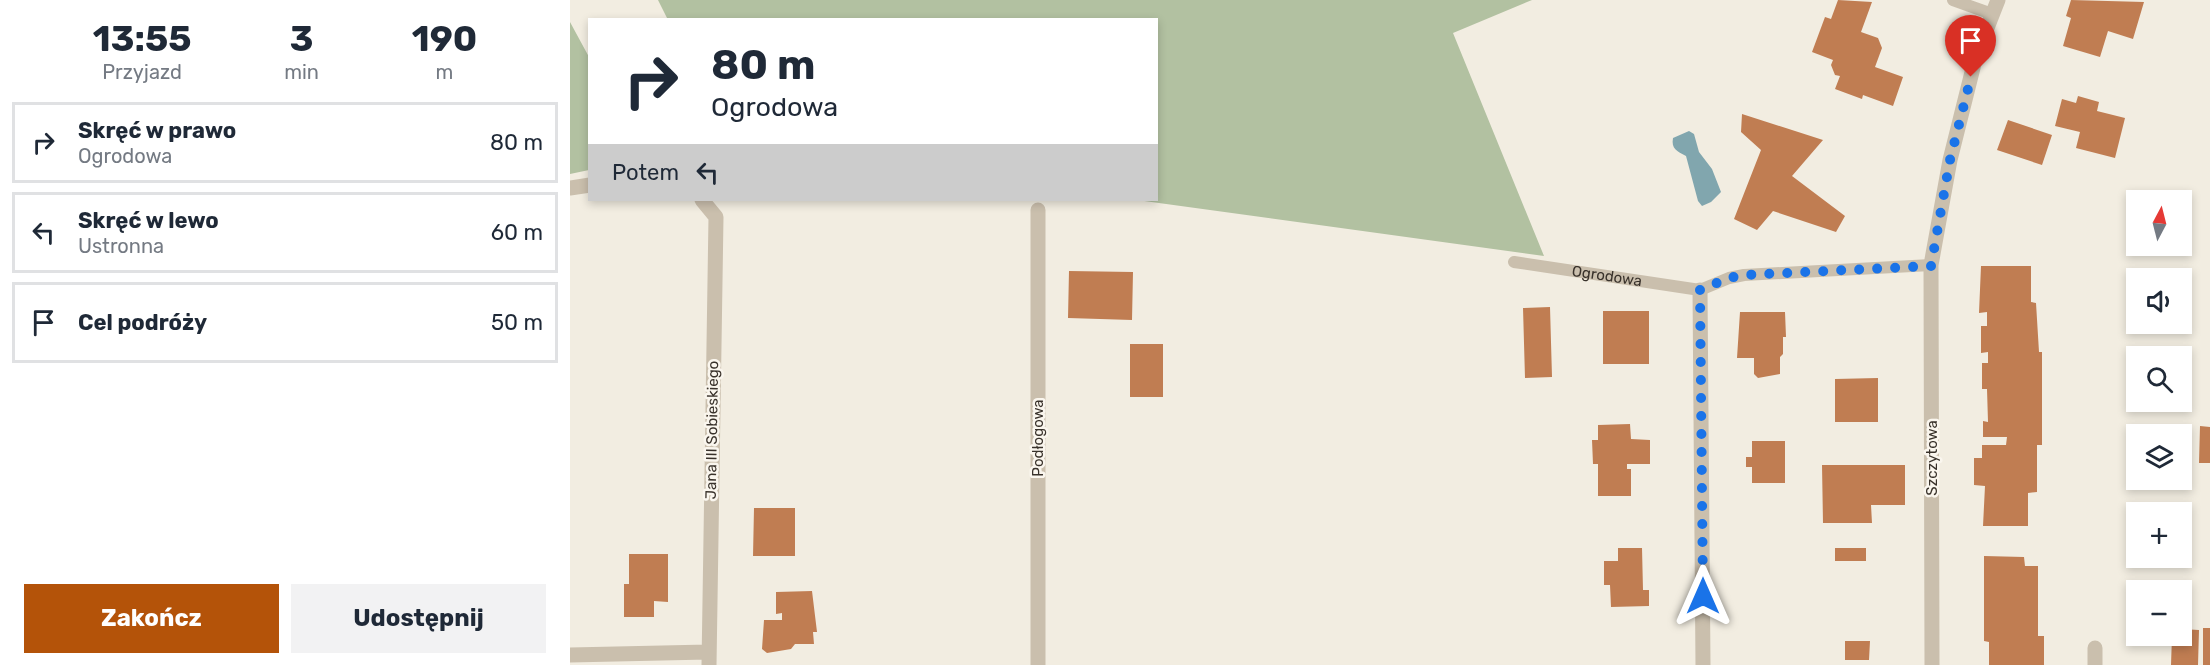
<!DOCTYPE html>
<html lang="pl">
<head>
<meta charset="utf-8">
<style>
  :root { --surface:#fff; --page:#f2f2f3; --text:#1f2937; --muted:#747a83; --line:#e0e1e3; --accent:#b45309 }
  body { margin:0; font-family:Rubik,sans-serif; background:var(--page); color:var(--text); height:100vh; display:flex; flex-direction:column; font-size:22px; white-space:nowrap }
  * { box-sizing:border-box; margin:0 }
  p { font-size:20px; color:var(--muted) }
  .icon { flex:none; width:33px; height:33px; fill:none; stroke:currentColor; stroke-width:2; stroke-linecap:round; stroke-linejoin:round }
  .map { position:relative; flex:1; overflow:hidden }
  .details { display:flex; flex-direction:column; background:var(--surface); width:570px }
  .details>* { flex:none }
  .hud { position:absolute; left:18px; top:18px; width:570px; height:183px; border-radius:0px; box-shadow:0 3px 9px #0003; background:#fff; color:var(--text); overflow:hidden }
  .needle { width:39px; rotate:7deg }
  .controls { position:absolute; left:1556px; top:190px; display:grid; gap:12px }
  .controls a { display:grid; place-items:center; width:66px; height:66px; border-radius:0px; background:var(--surface); box-shadow:0 3px 9px #0003; font-size:30px }
  .pin { position:absolute; display:grid; place-items:center; width:51px; height:51px; color:#fff; margin:-62px -26px; border-radius:50% 50% 50% 0; rotate:-45deg; box-shadow:0 0 6px #0007 }
  .pin .icon { rotate:45deg }
  .me { position:absolute; width:66px; margin:-33px; rotate:0deg; stroke-linejoin:round; filter:drop-shadow(0 0 4px #0008) }
  .turn { display:flex; align-items:center; gap:21px; height:126px; padding:0 24px; font-size:27px }
  .turn .icon { width:78px; height:78px; stroke-width:2.5 }
  .turn b { display:block; font-size:42px; line-height:51px }
  .then { display:flex; align-items:center; height:57px; padding:0 24px; background:#0003; gap:12px; font-size:22px }
  .eta { display:flex; justify-content:space-evenly; align-items:center; height:102px; text-align:center }
  .eta b { font-size:36px; font-weight:700; line-height:42px }
  .primary-button { display:flex; gap:12px; margin-top:auto; padding:12px 24px }
  .primary-button a { flex:1; height:69px; border-radius:0px; background:var(--accent); color:#fff; font-size:24px; font-weight:700; line-height:69px; text-align:center }
  .primary-button a+a { background:var(--page); color:var(--text) }
  ul { padding:0; list-style:none }
  li { display:flex; align-items:center; gap:18px; height:81px; margin:0 12px 9px; padding:0 12px; border:3px solid var(--line); border-radius:0px }
  li div { flex:1 }
  li b { display:block; font-size:22px }
  li em { font-style:normal }
  main { display:flex; flex:1; min-height:0 }
  .map>svg:first-child { display:block }
</style>
</head>
<body>
<main>
<section class="details">
<div class="eta">
<div><b>13:55</b><p>Przyjazd</p></div>
<div><b>3</b><p>min</p></div>
<div><b>190</b><p>m</p></div>
</div>
<ul>
<li><svg class="icon" aria-label="right" viewBox="0 0 24 24"><path d="M7 20v-9h11M14 6l5 5-5 5"/></svg><div><b>Skręć w prawo</b><p>Ogrodowa</p></div><em>80 m</em></li>
<li><svg class="icon" aria-label="left" viewBox="0 0 24 24"><path d="M17 20v-9H6M10 6l-5 5 5 5"/></svg><div><b>Skręć w lewo</b><p>Ustronna</p></div><em>60 m</em></li>
<li><svg class="icon" aria-label="arrive" viewBox="0 0 24 24"><path d="M6 21V4h12l-3 4 3 4H6"/></svg><div><b>Cel podróży</b></div><em>50 m</em></li>
</ul>
<div class="primary-button"><a>Zakończ</a><a>Udostępnij</a></div>
</section>
<div class="map">
<svg width="1640" height="665" viewBox="0 0 1640 665">
  <rect width="100%" height="100%" fill="#f2ede1"/>
  <path fill="#b2c1a1" d="M88,0H962L883,33L974,256L567,200H586V20H98Z
    M0,22L19,57V170L0,174Z"/>
  <path fill="#81a6ae" d="M1119,131L1124,134L1129,152L1142,169L1151,192L1141,202L1132,206L1128,201L1116,156C1107,151 1101,149 1103,138Z"/>
  <path fill="#c07d52" d="M1268,0L1302,2L1291,32L1308,38L1312,48L1305,67L1333,77L1323,106L1293,95L1292,99L1265,89L1270,76L1265,75L1261,65L1263,60L1242,52L1255,17L1261,19Z
    M1501,0L1574,2L1563,39L1538,31L1530,57L1493,46L1501,18L1496,16Z
    M1508,96L1529,102L1527,111L1555,118L1545,158L1506,148L1510,132L1485,126L1492,99L1506,103Z
    M1172,114L1253,140L1222,176L1275,216L1266,232L1203,211L1187,230L1164,219L1191,150L1171,132Z
    M1438,120L1482,135L1472,165L1427,150Z
    M1411,266H1461V302L1466,303L1469,352H1472V445H1467V492L1458,493V526H1413L1415,486L1404,485V458H1412V445H1436L1437,437H1413V421L1418,422L1417,389H1412V363H1418V352L1411,353V326H1417V312L1409,313Z
    M499,271L563,272L562,320L498,318Z
    M980,307L982,377L955,378L953,308Z
    M1033,311H1079V364H1033Z
    M1170,312H1215L1216,337H1213V354L1210,357V374L1188,378L1184,374V358H1167Z
    M560,344H593V397H560Z
    M1308,378V422H1265V379Z
    M1060,424L1061,439L1080,440V464H1057V469H1061V496H1028V464H1023L1022,440H1028V425Z
    M1630,426L1640,427V463H1629Z
    M1182,441H1215V483H1182V467H1176V457H1182Z
    M1252,465H1335V505H1301L1302,523H1253Z
    M184,508H225V556H183Z
    M1048,548H1072L1073,590H1079V606L1041,607L1040,585H1034V561H1048Z
    M1265,548H1296V561H1265Z
    M59,554H98V602L84,601V617H54V584H59Z
    M1414,556L1454,557L1455,566H1468V636H1474V665H1419V642L1414,641Z
    M242,591L247,632H243L244,644H225L221,649L197,653L192,649L194,620H212V613L206,614V592Z
    M1633,628H1640V665H1633Z
    M1611,629L1629,630L1628,665H1601L1602,636H1611Z
    M1275,641H1300L1299,660H1275Z"/>
  <g fill="none" stroke-linecap="round" stroke-linejoin="round">
    <g stroke="#cabfad" stroke-width="12">
      <path d="M1383,0L1422,14"/>
      <path id="s1" d="M944,262L1130,290L1159,278L1174,275L1361,265"/>
    </g>
    <path stroke="#cabfad" stroke-width="15" d="M0,188L20,185
      M132,200L146,217L139,665
      M468,210V665
      M1130,290L1133,665
      M0,655L138,652
      M1362,665L1361,265L1380,160L1406,56L1428,0
      M1525,665V648"/>
  </g>
  <g fill="none" stroke-linecap="round" stroke-linejoin="round">
    <path stroke="#1a73e8" stroke-width="10" stroke-dasharray="0 18" d="M1133,596L1130,290L1159,278L1174,275L1361,266L1380,160L1401,77"/>
  </g>
  <g text-anchor="middle" dominant-baseline="central" stroke-width="5" stroke-linejoin="round" paint-order="stroke">
    <g font-size="15" fill="#39322b" stroke="#faf6ee">
      <text stroke="none"><textPath href="#s1" startOffset="94">Ogrodowa</textPath></text>
      <text transform="translate(142 430) rotate(-89)">Jana III Sobieskiego</text>
      <text transform="translate(468 438) rotate(-90)">Podłogowa</text>
      <text transform="translate(1362 458) rotate(-90)">Szczytowa</text>
    </g>
  </g>
</svg>
<div class="controls">
<a><svg class="needle" viewBox="-14 -14 28 28"><path d="M0-13l5 13h-10z" fill="#e53935"/><path d="M0 13l5-13h-10z" fill="#747a83"/></svg></a>
<a><svg class="icon" aria-label="sound" viewBox="0 0 24 24"><path d="M4 9h4l5-4v14l-5-4H4zM17 9q2 3 0 6"/></svg></a>
<a><svg class="icon" aria-label="search" viewBox="0 0 24 24"><circle cx="10" cy="10" r="6"/><path d="M15 15l6 6"/></svg></a>
<a><svg class="icon" aria-label="layers" viewBox="0 0 24 24"><path d="M12 4l9 5-9 5-9-5zM3 14l9 5 9-5"/></svg></a>
<a>+</a>
<a>−</a>
</div>
<div class="pin" style="left:1401px;top:77px;background:#d93025"><svg class="icon" aria-label="arrive" viewBox="0 0 24 24"><path d="M6 21V4h12l-3 4 3 4H6"/></svg></div>
<svg class="me" style="left:1133px;top:596px" viewBox="-20 -20 40 40"><path d="M0-17L14 15 0 8-14 15z" fill="#1a73e8" stroke="#fff" stroke-width="4"/></svg>
<div class="hud">
<div class="turn"><svg class="icon" aria-label="right" viewBox="0 0 24 24"><path d="M7 20v-9h11M14 6l5 5-5 5"/></svg><div><b>80 m</b>Ogrodowa</div></div>
<div class="then">Potem<svg class="icon" aria-label="left" viewBox="0 0 24 24"><path d="M17 20v-9H6M10 6l-5 5 5 5"/></svg></div>
</div>
</div>
</main>
</body>
</html>
